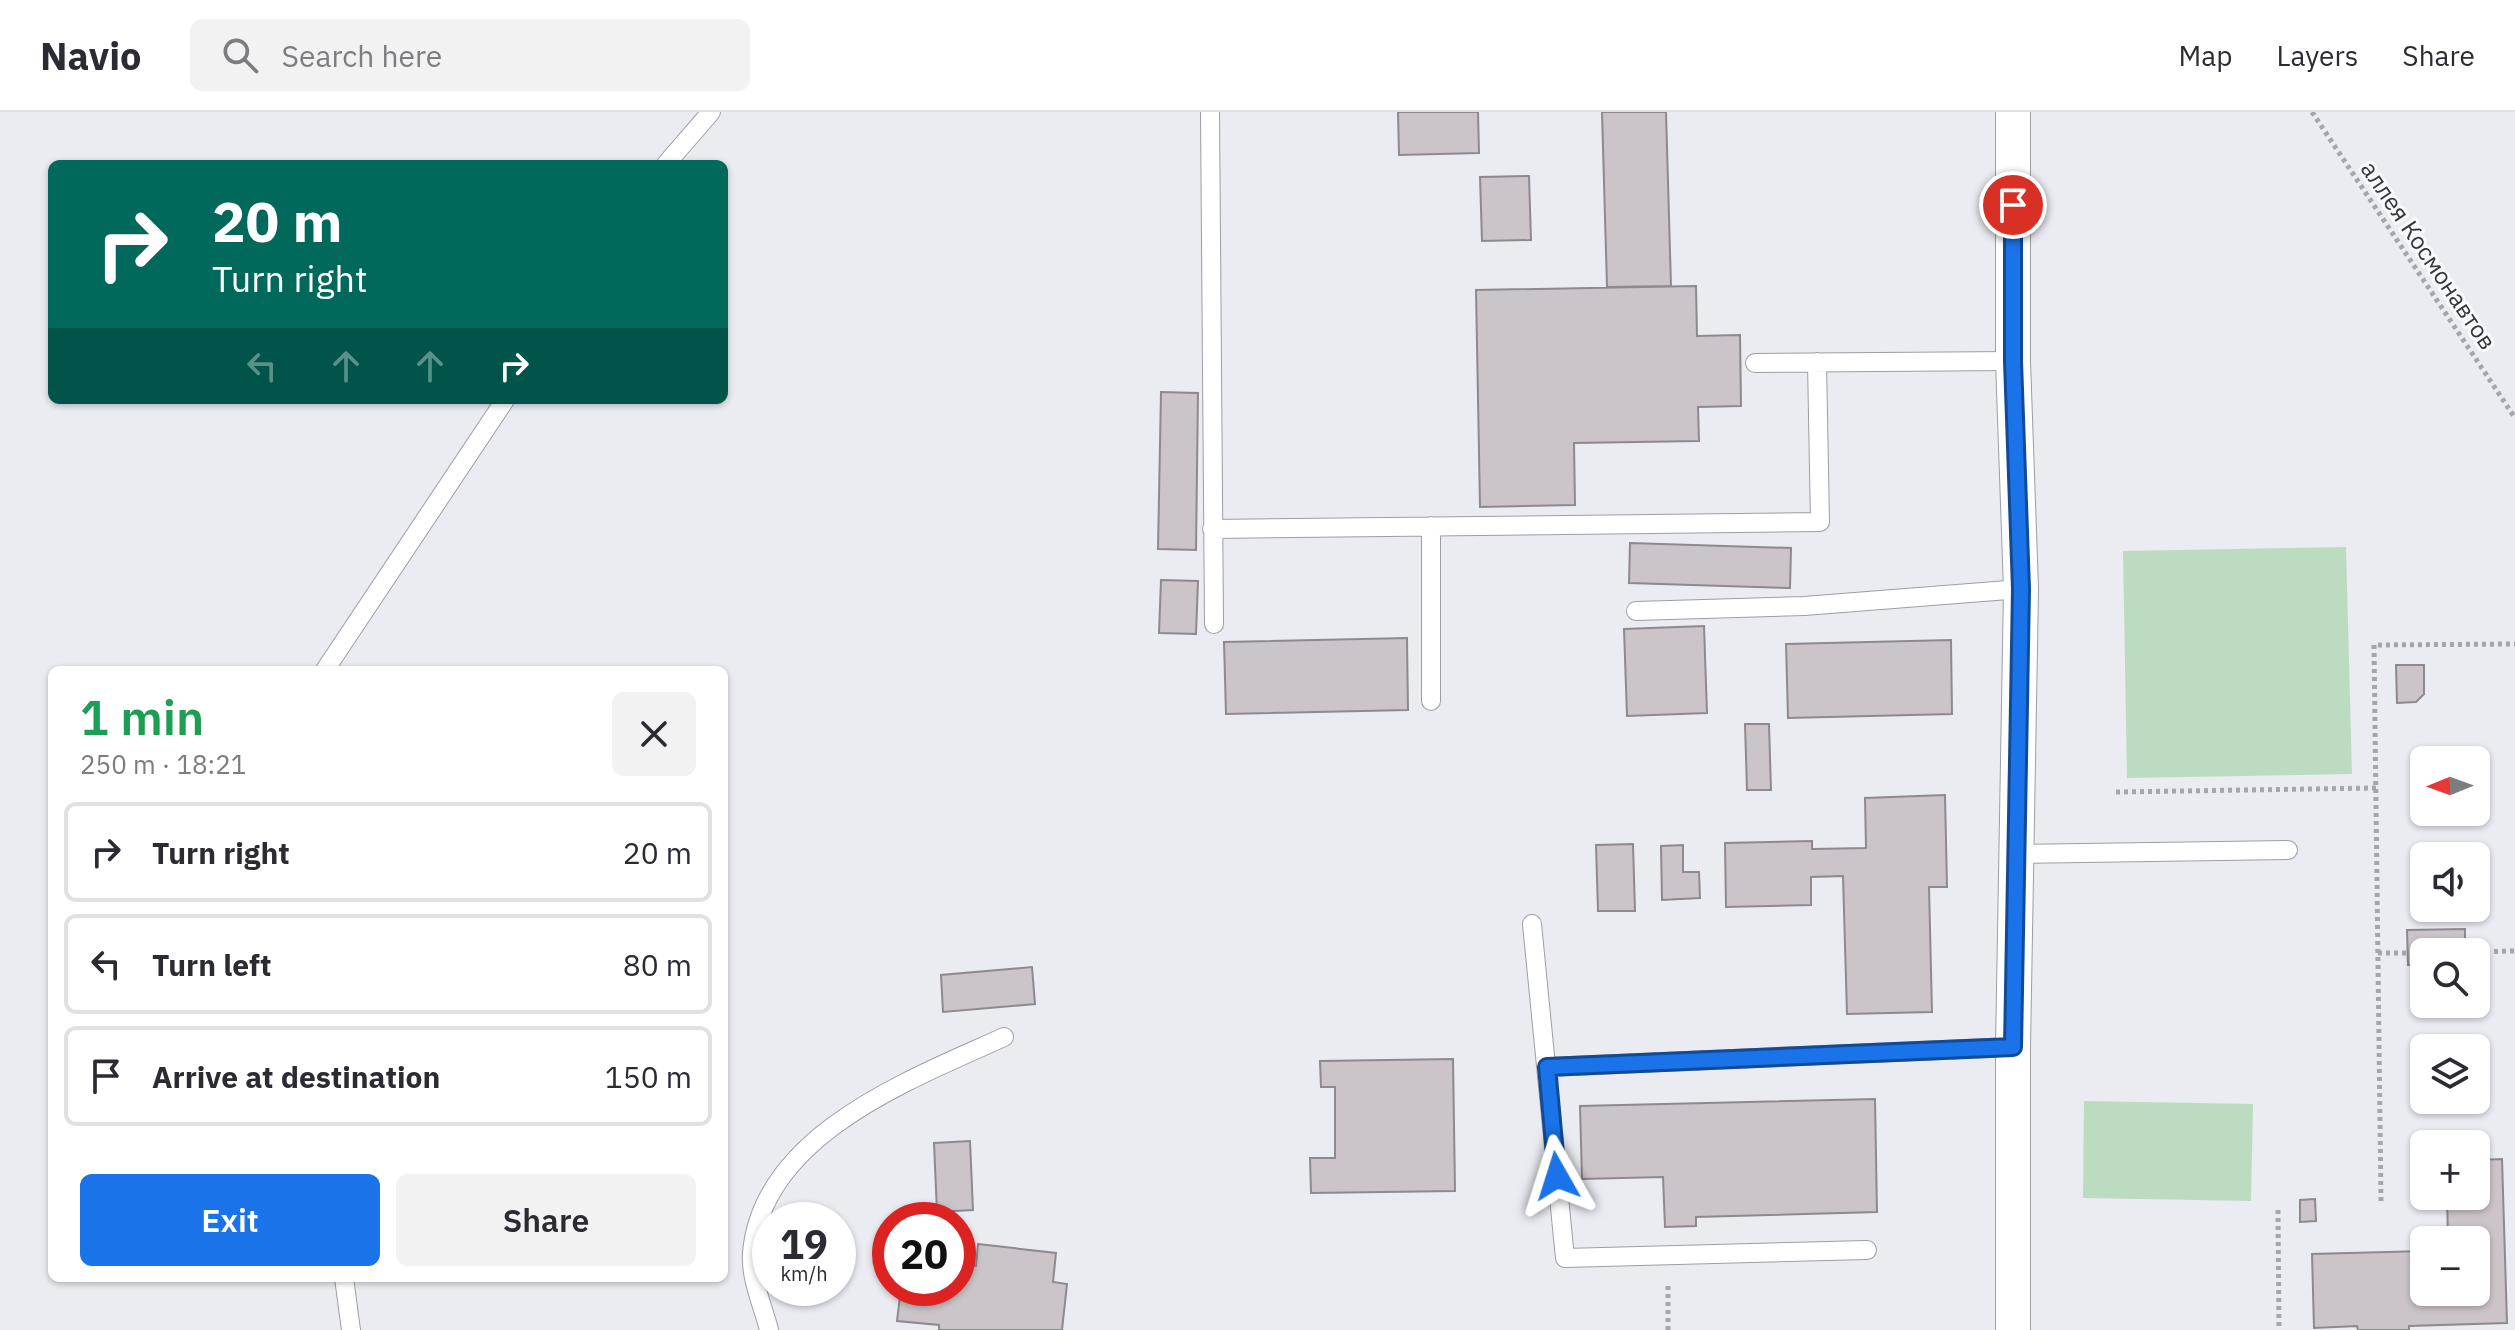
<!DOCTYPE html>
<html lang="en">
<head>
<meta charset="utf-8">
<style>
  :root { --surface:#fff; --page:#f2f2f3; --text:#2b2b33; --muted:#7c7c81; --line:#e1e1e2; --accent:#1a73e8 }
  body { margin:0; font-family:"IBM Plex Sans",sans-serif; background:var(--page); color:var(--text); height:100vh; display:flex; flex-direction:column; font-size:30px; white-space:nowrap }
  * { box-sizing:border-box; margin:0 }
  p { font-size:26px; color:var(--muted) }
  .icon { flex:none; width:44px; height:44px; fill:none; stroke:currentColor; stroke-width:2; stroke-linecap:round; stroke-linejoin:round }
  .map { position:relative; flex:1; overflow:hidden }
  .panel { position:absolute; left:48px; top:554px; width:680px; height:616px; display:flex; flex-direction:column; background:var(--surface); border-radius:12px; box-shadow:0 2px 6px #0004 }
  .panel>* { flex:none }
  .top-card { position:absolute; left:48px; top:48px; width:680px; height:244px; border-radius:12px; box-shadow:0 2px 6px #0004; background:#00695c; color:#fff; overflow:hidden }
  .needle { width:52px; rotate:269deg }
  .fabs { position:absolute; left:2410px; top:634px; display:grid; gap:16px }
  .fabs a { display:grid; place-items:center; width:80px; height:80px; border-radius:12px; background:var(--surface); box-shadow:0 2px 6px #0004; font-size:40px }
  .speed { position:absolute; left:752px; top:1090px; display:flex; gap:16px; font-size:40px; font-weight:700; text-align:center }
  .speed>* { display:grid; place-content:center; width:104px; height:104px; border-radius:50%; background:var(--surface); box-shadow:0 2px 6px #0004; line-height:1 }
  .speed small { font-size:20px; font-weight:400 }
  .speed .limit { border:12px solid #d22; background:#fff; color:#111 }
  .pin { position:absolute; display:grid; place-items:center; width:68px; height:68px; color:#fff; margin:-34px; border:4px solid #fff; border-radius:50%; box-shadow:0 2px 8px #0007 }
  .me { position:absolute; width:88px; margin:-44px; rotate:354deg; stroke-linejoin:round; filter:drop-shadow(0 0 6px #0008) }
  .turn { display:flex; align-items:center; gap:28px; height:168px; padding:0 32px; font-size:36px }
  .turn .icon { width:104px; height:104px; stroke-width:2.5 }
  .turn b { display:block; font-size:56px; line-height:68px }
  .lanes { display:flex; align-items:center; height:76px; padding:0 32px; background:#0003; justify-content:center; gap:40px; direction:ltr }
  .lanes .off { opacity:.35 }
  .round { display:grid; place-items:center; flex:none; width:84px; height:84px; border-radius:12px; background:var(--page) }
  .overview { display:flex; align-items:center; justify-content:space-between; height:136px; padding:0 32px }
  h1 { font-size:48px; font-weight:600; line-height:60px; color:#1e9e55 }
  .primary-button { display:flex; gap:16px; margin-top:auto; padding:16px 32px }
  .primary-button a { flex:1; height:92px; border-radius:12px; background:var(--accent); color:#fff; font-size:32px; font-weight:600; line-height:92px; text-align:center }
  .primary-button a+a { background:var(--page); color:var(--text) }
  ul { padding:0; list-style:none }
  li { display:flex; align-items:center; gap:24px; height:100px; margin:0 16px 12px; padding:0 16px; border:4px solid var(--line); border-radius:12px }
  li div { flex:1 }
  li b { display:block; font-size:30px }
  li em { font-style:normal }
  header { display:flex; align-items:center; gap:48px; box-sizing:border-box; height:112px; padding:0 40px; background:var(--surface); border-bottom:2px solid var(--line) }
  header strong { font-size:38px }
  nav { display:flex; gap:44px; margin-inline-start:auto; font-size:28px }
  .search { width:560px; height:72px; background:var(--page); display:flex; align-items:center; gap:20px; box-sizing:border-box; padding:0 28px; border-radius:12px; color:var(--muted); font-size:30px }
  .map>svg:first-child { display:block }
</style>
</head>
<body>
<header>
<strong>Navio</strong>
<div class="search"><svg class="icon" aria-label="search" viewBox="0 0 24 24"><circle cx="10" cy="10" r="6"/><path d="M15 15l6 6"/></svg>Search here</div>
<nav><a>Map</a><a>Layers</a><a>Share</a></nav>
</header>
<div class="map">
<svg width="2515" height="1218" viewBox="0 0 2515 1218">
  <rect width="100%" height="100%" fill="#ebecf2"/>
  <path fill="#bcdcc1" d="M2346,435L2352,662L2127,666L2123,439Z
    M2084,989L2253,992L2251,1089L2083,1086Z"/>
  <path fill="#cbc5ca" stroke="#8e898d" stroke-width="2" d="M1398,0H1478L1479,41L1399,43Z
    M1602,0H1666L1671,174L1607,175Z
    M1529,64L1531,128L1482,129L1480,65Z
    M1696,174L1697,224L1740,223L1741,294L1698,295L1699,329L1574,331L1575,393L1480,395L1476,178Z
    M1161,280L1198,281L1196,438L1158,437Z
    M1630,431L1791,436L1790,476L1629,471Z
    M1161,468L1198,469L1196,522L1159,521Z
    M1704,514L1707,601L1627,604L1624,517Z
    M1407,526L1408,598L1226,602L1224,530Z
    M1951,528L1952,602L1788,606L1786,532Z
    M2396,553H2424V582L2416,590L2397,591Z
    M1745,612H1769L1771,678H1747Z
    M1945,683L1947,775H1929L1932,900L1847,902L1843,764L1811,765V793L1726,795L1725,731L1812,729V737L1866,736L1865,686Z
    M1633,732L1635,799H1598L1596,733Z
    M1683,733V760H1699L1700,786L1662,788L1661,734Z
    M2465,817V840H2424V853H2408L2407,818Z
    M1032,855L1035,892L943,900L941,863Z
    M1453,947L1455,1079L1311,1081L1310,1046H1335V975H1321L1320,949Z
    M1875,987L1877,1100L1696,1105V1114L1665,1115L1663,1065L1582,1067L1580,994Z
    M970,1029L973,1098L937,1100L934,1031Z
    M2502,1047L2507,1211L2409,1214V1218H2358L2357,1214L2314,1216L2312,1142L2424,1139V1180H2476V1128H2448L2447,1084H2476V1048Z
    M2315,1087L2316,1109L2300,1110V1088Z
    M978,1132L1056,1141L1053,1170L1067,1172L1062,1218H939V1213L897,1209L901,1176H958V1152L976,1154Z"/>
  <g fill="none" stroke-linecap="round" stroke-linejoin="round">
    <defs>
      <path id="lane" d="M1210,0L1214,512
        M666,52L711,0
        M1755,251L2013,249
        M1431,414V589
        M1212,417L1820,410L1817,250
        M1636,499L1804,494L2021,477
        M325,558L505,288
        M2016,742L2288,738
        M1532,812L1565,1146L1867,1138
        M1547,955L2013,935
        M344,1166L351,1218
        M769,1218C763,1194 750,1166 752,1141C762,1022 912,967 1004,925"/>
      <path id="street" d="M2013,1218V935L2021,477L2013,249V0"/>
    </defs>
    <use href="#lane" stroke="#9d9ea4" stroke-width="20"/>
    <use href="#street" stroke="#9d9ea4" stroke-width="36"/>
    <path stroke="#a5a6ab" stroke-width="5" stroke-dasharray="4 4" stroke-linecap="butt" d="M2312,0L2515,306
      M2116,680L2376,676
      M2470,840L2515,839
      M2378,841H2424
      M2381,1089L2374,533L2515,532
      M2278,1098L2279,1218
      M1668,1218V1171"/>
    <use href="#lane" stroke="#fff" stroke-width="18"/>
    <use href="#street" stroke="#fff" stroke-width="34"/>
  </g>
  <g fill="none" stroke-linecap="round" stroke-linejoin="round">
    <defs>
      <path id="route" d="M1557,1064L1547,955L2013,935L2021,477L2013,249V93"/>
    </defs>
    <use href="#route" stroke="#114b97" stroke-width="20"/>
    <use href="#route" stroke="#1a73e8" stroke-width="14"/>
  </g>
  <g text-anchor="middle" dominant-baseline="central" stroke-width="6" stroke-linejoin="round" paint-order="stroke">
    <g font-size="24" fill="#353638" stroke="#f8f9fe">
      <text transform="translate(2429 143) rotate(56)">аллея Космонавтов</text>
    </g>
  </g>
</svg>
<div class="fabs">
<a><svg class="needle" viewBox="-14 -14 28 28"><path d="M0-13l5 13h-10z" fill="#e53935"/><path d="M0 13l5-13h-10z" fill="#7c7c81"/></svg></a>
<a><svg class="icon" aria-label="sound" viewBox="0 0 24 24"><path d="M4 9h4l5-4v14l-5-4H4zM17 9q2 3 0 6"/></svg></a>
<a><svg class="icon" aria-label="search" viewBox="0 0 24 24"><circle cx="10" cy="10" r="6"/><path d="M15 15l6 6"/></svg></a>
<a><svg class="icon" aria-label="layers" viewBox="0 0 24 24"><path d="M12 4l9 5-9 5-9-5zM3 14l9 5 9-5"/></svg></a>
<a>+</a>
<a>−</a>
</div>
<div class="speed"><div>19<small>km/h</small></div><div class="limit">20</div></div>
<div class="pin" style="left:2013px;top:93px;background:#d93025"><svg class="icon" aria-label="arrive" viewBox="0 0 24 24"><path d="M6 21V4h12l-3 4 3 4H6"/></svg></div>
<svg class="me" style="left:1557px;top:1064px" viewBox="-20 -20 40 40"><path d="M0-17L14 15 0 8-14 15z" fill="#1a73e8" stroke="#fff" stroke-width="4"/></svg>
<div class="top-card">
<div class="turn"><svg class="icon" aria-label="right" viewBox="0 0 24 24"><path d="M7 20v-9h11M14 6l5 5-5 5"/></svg><div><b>20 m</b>Turn right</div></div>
<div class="lanes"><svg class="icon off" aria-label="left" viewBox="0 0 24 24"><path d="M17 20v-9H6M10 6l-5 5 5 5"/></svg><svg class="icon off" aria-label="ahead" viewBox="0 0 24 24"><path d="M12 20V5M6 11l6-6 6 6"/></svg><svg class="icon off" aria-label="ahead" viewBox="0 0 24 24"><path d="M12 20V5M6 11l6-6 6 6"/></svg><svg class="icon" aria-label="right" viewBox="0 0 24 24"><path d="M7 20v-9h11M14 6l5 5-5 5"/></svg></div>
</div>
<section class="panel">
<div class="overview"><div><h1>1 min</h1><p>250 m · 18:21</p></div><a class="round"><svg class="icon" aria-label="close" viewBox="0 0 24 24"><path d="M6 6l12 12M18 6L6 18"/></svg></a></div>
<ul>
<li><svg class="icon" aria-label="right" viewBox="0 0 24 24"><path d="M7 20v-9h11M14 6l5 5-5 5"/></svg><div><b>Turn right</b></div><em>20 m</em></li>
<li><svg class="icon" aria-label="left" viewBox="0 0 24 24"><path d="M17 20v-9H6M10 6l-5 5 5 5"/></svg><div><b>Turn left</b></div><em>80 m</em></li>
<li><svg class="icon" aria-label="arrive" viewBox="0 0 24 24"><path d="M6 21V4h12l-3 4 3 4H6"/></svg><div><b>Arrive at destination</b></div><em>150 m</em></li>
</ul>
<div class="primary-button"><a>Exit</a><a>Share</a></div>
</section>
</div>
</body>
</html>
